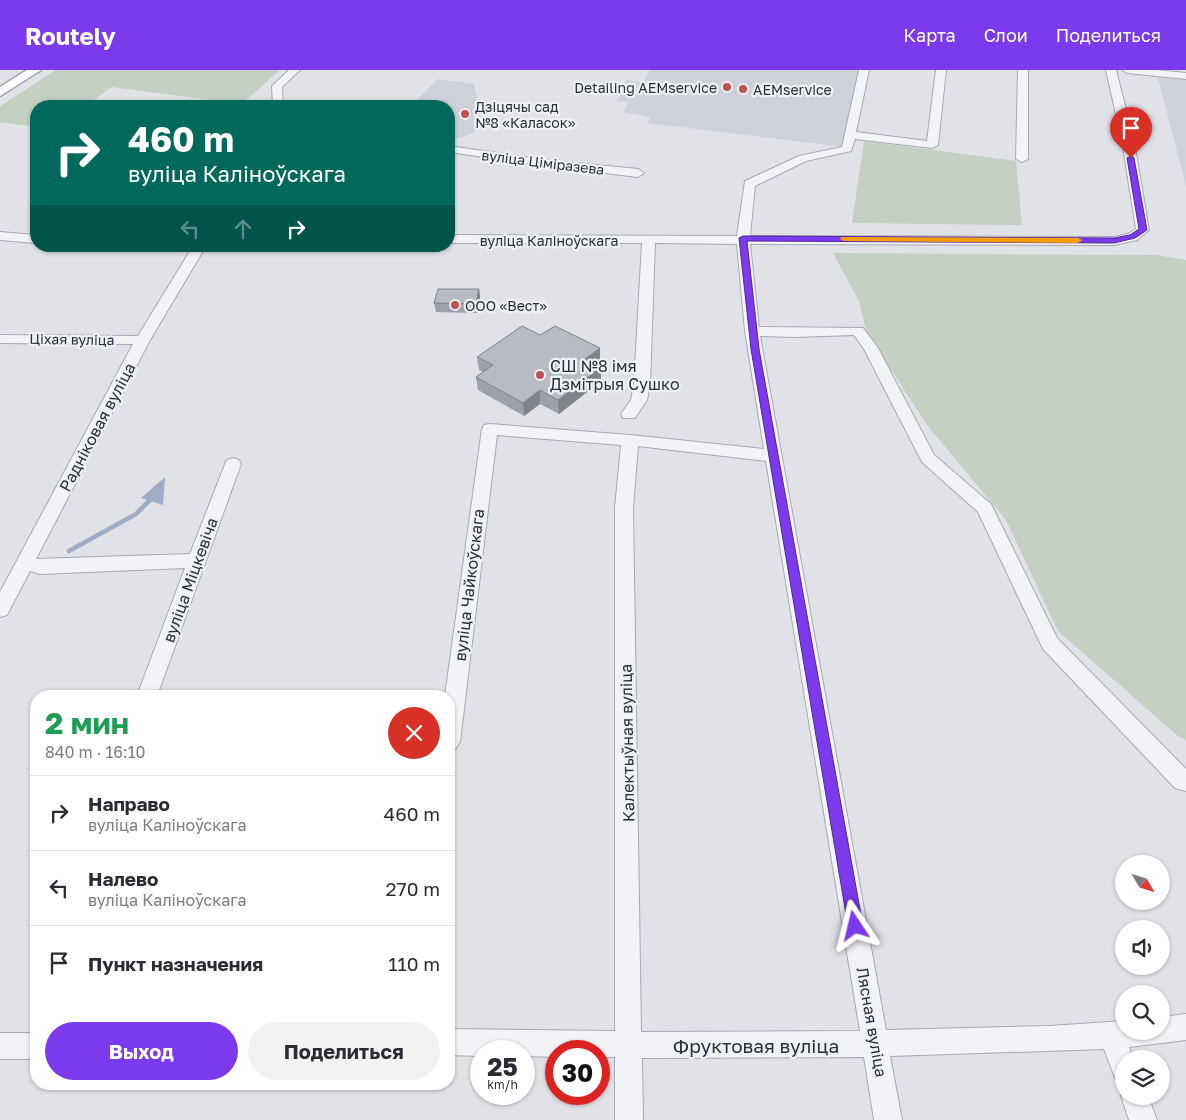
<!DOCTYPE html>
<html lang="ru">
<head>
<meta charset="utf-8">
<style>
  :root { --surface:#fff; --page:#f2f2f3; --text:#2b2b33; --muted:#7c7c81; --line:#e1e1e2; --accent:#7c3aed }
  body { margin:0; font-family:"Golos Text",sans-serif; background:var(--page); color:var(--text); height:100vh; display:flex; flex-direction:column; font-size:19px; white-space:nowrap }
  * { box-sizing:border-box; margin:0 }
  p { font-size:16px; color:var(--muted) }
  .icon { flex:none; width:28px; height:28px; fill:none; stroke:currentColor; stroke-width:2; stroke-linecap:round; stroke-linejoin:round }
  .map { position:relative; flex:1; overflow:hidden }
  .sheet { position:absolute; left:30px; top:620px; width:425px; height:400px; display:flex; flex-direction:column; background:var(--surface); border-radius:20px; box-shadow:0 1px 4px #0004 }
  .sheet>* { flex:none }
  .hud { position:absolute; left:30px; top:30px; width:425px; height:152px; border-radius:20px; box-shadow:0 1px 4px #0004; background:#00695c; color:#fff; overflow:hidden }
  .needle { width:32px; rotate:128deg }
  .tools { position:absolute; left:1115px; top:785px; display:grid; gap:10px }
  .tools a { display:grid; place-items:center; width:55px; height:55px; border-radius:50%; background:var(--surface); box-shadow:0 1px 4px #0004; font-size:25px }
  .speed { position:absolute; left:470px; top:970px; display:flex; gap:10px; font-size:25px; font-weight:700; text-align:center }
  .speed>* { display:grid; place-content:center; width:65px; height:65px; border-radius:50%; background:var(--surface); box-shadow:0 1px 4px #0004; line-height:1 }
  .speed small { font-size:12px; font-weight:400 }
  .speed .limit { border:8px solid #d22; background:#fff; color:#111 }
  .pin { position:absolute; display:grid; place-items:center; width:42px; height:42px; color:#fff; margin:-51px -21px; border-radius:50% 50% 50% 0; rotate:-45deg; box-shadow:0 0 5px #0007 }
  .pin .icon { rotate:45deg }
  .me { position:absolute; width:55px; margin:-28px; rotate:350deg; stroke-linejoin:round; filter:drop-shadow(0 0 4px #0008) }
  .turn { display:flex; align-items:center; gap:18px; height:105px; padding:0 15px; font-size:22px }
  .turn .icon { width:65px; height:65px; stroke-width:2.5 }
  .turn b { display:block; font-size:35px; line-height:42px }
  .lanes { display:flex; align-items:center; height:48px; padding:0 15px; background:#0003; justify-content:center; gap:25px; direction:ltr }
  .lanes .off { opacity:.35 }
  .round { display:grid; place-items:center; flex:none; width:52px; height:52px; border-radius:26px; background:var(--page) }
  .overview { display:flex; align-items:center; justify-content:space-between; height:85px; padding:0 15px }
  h1 { font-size:30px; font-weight:700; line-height:38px; color:#1e9e55 }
  .cta { display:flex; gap:10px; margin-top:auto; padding:10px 15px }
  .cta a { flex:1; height:58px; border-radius:30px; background:var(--accent); color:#fff; font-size:20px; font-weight:700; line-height:58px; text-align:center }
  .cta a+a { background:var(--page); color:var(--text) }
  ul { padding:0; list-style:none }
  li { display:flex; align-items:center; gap:15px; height:75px; padding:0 15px; border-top:1px solid var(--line) }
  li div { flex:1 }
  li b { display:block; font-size:19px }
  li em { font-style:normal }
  header { display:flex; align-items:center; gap:30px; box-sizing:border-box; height:70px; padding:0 25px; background:var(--accent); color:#fff }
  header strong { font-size:24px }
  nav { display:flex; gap:28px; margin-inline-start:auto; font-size:18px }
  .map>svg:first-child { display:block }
</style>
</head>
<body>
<header>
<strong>Routely</strong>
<nav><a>Карта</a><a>Слои</a><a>Поделиться</a></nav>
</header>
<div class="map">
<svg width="1186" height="1050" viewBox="0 0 1186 1050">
  <rect width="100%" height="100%" fill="#e0e2e7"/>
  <path fill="#ced1d9" d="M650,0H860L845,77L648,53L650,47L624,42L628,32L618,31L626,10L643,12Z
    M1158,8L1186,10V116Z
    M438,9L474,14L482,52L472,64L449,71V36H411Z"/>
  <path fill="#c4d0c1" d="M56,0H280L241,34L112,17L85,36H36V57L0,52V36Z
    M864,71L1016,91L1022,155L852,153Z
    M833,183L1156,185L1186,190V670L1179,667L1058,561L1006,450L927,355L866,261L859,231Z"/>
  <path fill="#9eacc4" d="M165,407L163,435L141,428Z"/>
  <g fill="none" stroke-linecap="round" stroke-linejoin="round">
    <path stroke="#9eacc4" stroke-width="4.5" d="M69,481L136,444L153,427"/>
    <defs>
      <path id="minor" d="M289,0H300L282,17L283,36H273L272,16Z
        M859,0H869L856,62L927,71L936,0H946L938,75L932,78L855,69L851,81L806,91L755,116L750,166L1114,167L1128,164L1136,159L1122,71L1106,0H1116L1134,71L1149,160L1137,170L1114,175L750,174L759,257L863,258L878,278L934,385L991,434L1057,568L1186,699V721L1175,718L1043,579L978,442L922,392L864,279L854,265L795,267L760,266L886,960L1049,956L1124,951V961H1161V947L1186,944V970L1129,977L1133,989H1124V1012L1115,1008L1104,979L890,986L902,1050H874L864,987L642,988L643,1050H615V987H599V981H556V987L524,986V981H481V986L449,985V959L615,961V438L621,375L497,365L460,672L456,678L449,681V626H445L482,359L484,355L490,354L630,365L764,379L745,261L737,174L655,173L650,314L647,330L635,348H623L621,344L631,330L634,314L642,173H449V165L737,166L745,111L799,86L842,77ZM638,376L766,391L860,961L641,962L633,438Z
        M1018,0H1028V89L1022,92L1016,89Z
        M1122,0H1157L1186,3V9L1127,3Z
        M449,76L546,90L638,99L644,103L638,107L546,96L449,82Z
        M0,162L36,165V173L0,170Z
        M193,176H206L150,270L36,489L190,484L225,394L227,390L233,388L239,390L241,394L157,626H137L185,498L40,504L30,501L7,545L0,547V522L133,274L0,273V265L138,266Z
        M0,963H36V989H0Z
        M1124,1018V1026H1148L1157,1050H1129L1121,1026Z"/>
      <path id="major" d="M27,0H41L0,26V17Z"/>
    </defs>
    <use href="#minor" stroke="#a6a9b1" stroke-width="2"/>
    <use href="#major" stroke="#a0a5b2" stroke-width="3"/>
    <use href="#minor" fill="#f2f3f6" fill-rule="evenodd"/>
    <use href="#major" fill="#fff" fill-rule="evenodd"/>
  </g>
  <path fill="#9da1a8" d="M479,219L480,228L477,243L436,242L434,233Z
    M540,265L600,291L595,294L601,297V311L559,344L540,334L524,346L478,320L476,307L483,302L479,300L477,287Z"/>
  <path fill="#808388" d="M479,219L480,228L477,243L476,234Z
    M600,278V291L585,302V289Z
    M601,297V311L559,344L558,330Z
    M540,320V334L524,346L523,333Z"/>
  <path fill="#b7bbc3" stroke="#808388" d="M438,219H479L476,234L434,233Z
    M522,256L540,265L555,256L600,278L585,289L601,297L558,330L540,320L523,333L476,307L493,295L477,287Z"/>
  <path fill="#7c3aed" stroke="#51269a" d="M1131,86L1134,88L1147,160L1135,168L1114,173L747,171L759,279L863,856L860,862L855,864L850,862L848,856L751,279L739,168L743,166L1114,168L1130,165L1139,159L1127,88Z"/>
  <path fill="#f59e0b" d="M841,167L1078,168L1082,170L1078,173L844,171L840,169Z"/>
  <g fill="#c15055" stroke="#eff1f5" stroke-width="2">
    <circle cx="727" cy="17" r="5"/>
    <circle cx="743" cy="19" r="5"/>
    <circle cx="465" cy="44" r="5"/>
    <circle cx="455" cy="235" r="5"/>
    <circle cx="540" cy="305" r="5"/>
  </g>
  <g text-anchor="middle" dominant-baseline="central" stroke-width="4.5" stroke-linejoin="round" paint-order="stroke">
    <g font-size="14" fill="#2a2f3d" stroke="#eff1f5" text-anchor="start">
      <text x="717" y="17" text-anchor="end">Detailing AEMservice</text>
      <text x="753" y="19">AEMservice</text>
      <text x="475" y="36">Дзіцячы сад<tspan x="475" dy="16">№8 «Каласок»</tspan></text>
      <text x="465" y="235">ООО «Вест»</text>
    </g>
    <g font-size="14" fill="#2a2f3d" stroke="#eff1f5">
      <text transform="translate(543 92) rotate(7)">вуліца Ціміразева</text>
      <text x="549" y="170">вуліца Каліноўскага</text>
      <text transform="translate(72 269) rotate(1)">Ціхая вуліца</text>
    </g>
    <g font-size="16" fill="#2a2f3d" stroke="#eff1f5" text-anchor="start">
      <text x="550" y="296">СШ №8 імя<tspan x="550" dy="18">Дзмітрыя Сушко</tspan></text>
    </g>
    <g font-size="16" fill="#2a2f3d" stroke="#eff1f5">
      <text transform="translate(97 357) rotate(-62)">Радніковая вуліца</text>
      <text transform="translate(190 510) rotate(-70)">вуліца Міцкевіча</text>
      <text transform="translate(469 515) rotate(-83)">вуліца Чайкоўскага</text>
      <text transform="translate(627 673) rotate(-91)">Калектыўная вуліца</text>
      <text transform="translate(872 952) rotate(80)">Лясная вуліца</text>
    </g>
    <g font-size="19" fill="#2a2f3d" stroke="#eff1f5">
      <text x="756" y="975">Фруктовая вуліца</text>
    </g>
  </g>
</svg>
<div class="tools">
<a><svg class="needle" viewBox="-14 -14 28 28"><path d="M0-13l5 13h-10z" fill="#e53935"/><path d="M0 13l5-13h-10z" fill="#7c7c81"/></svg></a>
<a><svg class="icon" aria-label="sound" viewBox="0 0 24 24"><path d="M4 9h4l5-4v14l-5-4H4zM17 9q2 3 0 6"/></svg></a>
<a><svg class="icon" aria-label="search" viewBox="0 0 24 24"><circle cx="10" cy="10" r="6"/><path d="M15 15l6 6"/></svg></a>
<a><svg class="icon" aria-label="layers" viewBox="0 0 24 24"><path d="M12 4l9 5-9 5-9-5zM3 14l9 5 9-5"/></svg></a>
</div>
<div class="speed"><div>25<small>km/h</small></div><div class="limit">30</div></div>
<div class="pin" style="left:1131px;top:88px;background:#d93025"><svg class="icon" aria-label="arrive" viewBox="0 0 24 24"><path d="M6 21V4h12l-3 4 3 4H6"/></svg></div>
<svg class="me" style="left:855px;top:856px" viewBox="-20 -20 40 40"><path d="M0-17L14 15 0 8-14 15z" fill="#7c3aed" stroke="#fff" stroke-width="4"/></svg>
<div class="hud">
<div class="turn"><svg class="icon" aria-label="right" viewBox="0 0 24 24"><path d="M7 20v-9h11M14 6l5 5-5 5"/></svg><div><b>460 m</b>вуліца Каліноўскага</div></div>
<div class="lanes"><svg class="icon off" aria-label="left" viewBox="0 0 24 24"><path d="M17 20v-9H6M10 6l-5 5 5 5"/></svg><svg class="icon off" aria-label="ahead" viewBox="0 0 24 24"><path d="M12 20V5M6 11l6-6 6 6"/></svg><svg class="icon" aria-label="right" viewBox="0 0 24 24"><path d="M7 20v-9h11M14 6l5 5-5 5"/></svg></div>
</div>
<section class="sheet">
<div class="overview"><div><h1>2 мин</h1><p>840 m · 16:10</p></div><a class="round" style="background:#d93025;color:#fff"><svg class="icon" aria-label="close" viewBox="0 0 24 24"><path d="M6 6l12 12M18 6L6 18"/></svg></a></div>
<ul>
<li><svg class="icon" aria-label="right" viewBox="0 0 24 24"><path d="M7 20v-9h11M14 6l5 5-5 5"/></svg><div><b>Направо</b><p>вуліца Каліноўскага</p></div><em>460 m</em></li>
<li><svg class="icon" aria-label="left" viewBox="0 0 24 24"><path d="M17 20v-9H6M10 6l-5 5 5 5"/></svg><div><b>Налево</b><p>вуліца Каліноўскага</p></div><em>270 m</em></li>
<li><svg class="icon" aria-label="arrive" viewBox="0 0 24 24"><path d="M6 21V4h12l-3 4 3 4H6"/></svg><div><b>Пункт назначения</b></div><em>110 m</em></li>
</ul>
<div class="cta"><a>Выход</a><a>Поделиться</a></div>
</section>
</div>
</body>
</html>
